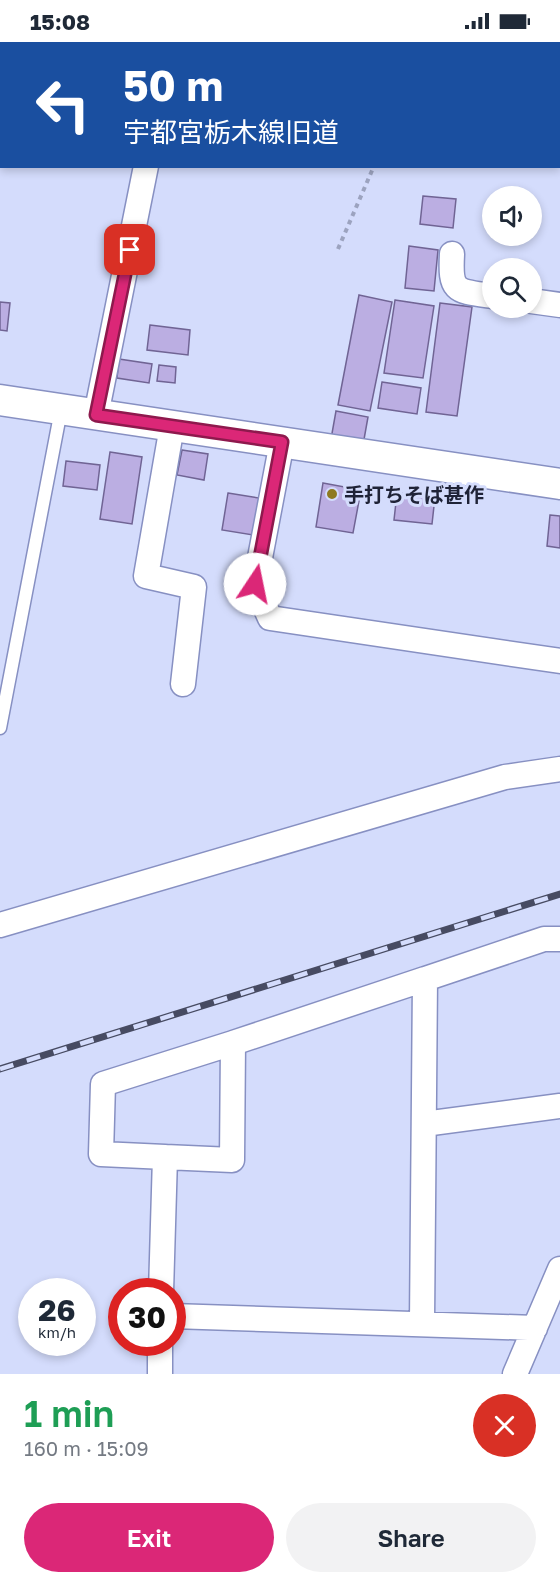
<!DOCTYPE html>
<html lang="en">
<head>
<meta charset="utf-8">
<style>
  :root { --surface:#fff; --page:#f2f2f3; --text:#1f2937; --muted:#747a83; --accent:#db2777 }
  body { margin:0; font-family:"Golos Text","Noto Sans JP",sans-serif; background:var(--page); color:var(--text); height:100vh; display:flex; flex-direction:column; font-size:22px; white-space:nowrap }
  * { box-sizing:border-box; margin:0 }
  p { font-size:20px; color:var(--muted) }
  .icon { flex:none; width:33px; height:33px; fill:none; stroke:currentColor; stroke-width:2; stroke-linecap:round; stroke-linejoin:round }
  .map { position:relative; height:1332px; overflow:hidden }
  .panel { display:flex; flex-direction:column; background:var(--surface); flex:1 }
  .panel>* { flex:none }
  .banner { position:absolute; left:0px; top:0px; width:561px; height:126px; box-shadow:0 3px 9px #0003; background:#1a4fa0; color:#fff; overflow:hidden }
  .fabs { position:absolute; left:482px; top:144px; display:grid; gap:12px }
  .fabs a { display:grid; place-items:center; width:60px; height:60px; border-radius:50%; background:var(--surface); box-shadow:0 3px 9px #0003; font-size:30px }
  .speed { position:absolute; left:18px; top:1236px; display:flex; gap:12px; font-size:30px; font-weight:700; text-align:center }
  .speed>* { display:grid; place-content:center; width:78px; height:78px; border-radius:50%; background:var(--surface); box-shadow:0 3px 9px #0003; line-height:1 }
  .speed small { font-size:15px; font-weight:400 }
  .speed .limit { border:9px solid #d22; background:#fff; color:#111 }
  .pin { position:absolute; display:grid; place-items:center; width:51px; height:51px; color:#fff; margin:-26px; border-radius:12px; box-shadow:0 3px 9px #0006 }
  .me { position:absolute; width:66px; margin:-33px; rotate:11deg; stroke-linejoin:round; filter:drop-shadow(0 0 4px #0008) }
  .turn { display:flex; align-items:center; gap:21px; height:126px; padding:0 24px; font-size:27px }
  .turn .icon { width:78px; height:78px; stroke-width:2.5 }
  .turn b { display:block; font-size:42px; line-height:51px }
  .round { display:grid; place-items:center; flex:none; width:63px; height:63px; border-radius:32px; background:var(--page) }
  .headline { display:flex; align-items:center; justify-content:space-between; height:102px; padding:0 24px }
  h1 { font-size:36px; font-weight:600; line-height:45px; color:#1e9e55 }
  .cta { display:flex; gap:12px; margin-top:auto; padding:12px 24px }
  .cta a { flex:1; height:69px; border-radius:36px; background:var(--accent); color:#fff; font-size:24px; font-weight:600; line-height:69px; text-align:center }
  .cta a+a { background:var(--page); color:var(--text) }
  .status { display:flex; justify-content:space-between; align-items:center; height:42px; padding:0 30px; background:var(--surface); direction:ltr }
  .status svg { height:16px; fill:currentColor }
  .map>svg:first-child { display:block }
</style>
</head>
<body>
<div class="status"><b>15:08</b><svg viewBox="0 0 49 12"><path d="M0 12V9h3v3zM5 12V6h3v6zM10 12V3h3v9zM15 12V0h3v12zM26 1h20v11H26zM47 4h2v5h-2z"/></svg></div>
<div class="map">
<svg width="560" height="1332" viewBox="0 0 560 1332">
  <rect width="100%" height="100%" fill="#d4dcfc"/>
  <path fill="#bbaee2" stroke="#706494" stroke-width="1.5" d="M423,154L456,157L453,186L420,182Z
    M409,204L438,208L434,249L405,246Z
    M359,253L392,260L370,369L338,363Z
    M395,258L434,264L423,336L384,331Z
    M0,260L10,261L7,289L0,288Z
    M440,261L472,265L457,374L426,370Z
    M150,283L190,288L188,313L147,308Z
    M119,317L152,322L149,341L117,336Z
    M159,323L176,325L175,341L157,339Z
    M382,340L421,346L417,372L378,366Z
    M336,369L368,375L363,403L331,397Z
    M182,408L208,412L204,438L177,433Z
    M110,410L142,415L132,482L100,477Z
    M66,419L100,423L97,448L63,444Z
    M323,441L361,448L353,491L316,485Z
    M228,451L259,456L253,493L222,488Z
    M397,451L435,455L432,482L394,478Z
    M550,473L560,474V506L547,504Z"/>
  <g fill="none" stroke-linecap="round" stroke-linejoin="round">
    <defs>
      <path id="service" d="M0,686L61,368"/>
      <path id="minor" d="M183,2L184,0
        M0,57L2,58
        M452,212C450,250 455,249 492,254
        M531,259L560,263
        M96,373L146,124
        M172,384L146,534L194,545L183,642
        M282,400L255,542L270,576L560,619
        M0,883L505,735L560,727
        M425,937L544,897H560
        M424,1082L560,1064
        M165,1115L101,1112L103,1042L233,1001
        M161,1250L165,1115L232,1118L233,1001L425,937L422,1280
        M172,1274L535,1286
        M160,1300V1332
        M515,1332L560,1227"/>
      <path id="tertiary" d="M0,358L560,442"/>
    </defs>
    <use href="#service" stroke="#8790c2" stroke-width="15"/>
    <use href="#minor" stroke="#8790c2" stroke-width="27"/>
    <use href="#tertiary" stroke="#8790c2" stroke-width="33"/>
    <path stroke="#9ca3bf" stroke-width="4" stroke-dasharray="4.5 4.5" stroke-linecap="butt" d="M412,2V0
      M338,207L374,124"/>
    <use href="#service" stroke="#fff" stroke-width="12"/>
    <use href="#minor" stroke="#fff" stroke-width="24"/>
    <use href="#tertiary" stroke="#fff" stroke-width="30"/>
    <defs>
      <path id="rail" d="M0,1027L560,852"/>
    </defs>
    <use href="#rail" stroke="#474b62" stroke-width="7"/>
    <use href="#rail" stroke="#d4dcfc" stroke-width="4.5" stroke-dasharray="14" stroke-linecap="butt"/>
  </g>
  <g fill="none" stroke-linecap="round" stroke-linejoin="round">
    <defs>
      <path id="route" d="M130,208L96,373L282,400L255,542"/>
    </defs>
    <use href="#route" stroke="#8e194d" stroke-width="15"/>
    <use href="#route" stroke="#db2777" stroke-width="10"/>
  </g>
  <circle fill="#8e7a20" stroke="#d4dcfc" stroke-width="2" cx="332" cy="452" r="6"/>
  <g text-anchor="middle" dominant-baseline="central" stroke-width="6" stroke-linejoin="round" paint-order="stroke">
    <g font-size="20" font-weight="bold" fill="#1f2337" stroke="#d4dcfc" text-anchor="start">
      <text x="344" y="452">手打ちそば甚作</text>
    </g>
  </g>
</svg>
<div class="fabs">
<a><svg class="icon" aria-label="sound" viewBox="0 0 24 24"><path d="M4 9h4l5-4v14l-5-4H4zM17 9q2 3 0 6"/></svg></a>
<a><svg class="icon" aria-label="search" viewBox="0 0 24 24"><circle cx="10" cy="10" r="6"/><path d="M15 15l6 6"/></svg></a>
</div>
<div class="speed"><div>26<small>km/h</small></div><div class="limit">30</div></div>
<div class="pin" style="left:130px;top:208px;background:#d93025"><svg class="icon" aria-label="arrive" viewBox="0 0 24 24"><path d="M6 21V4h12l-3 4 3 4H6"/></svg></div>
<svg class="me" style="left:255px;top:542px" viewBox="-20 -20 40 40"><circle r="19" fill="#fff"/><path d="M0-13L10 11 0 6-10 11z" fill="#db2777"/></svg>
<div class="banner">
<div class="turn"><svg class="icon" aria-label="left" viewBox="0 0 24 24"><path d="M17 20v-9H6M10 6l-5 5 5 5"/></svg><div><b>50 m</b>宇都宮栃木線旧道</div></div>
</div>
</div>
<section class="panel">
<div class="headline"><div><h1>1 min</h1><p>160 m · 15:09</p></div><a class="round" style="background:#d93025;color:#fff"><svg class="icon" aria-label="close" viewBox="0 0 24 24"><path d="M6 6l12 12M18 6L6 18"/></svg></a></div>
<div class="cta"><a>Exit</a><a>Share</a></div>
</section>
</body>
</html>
